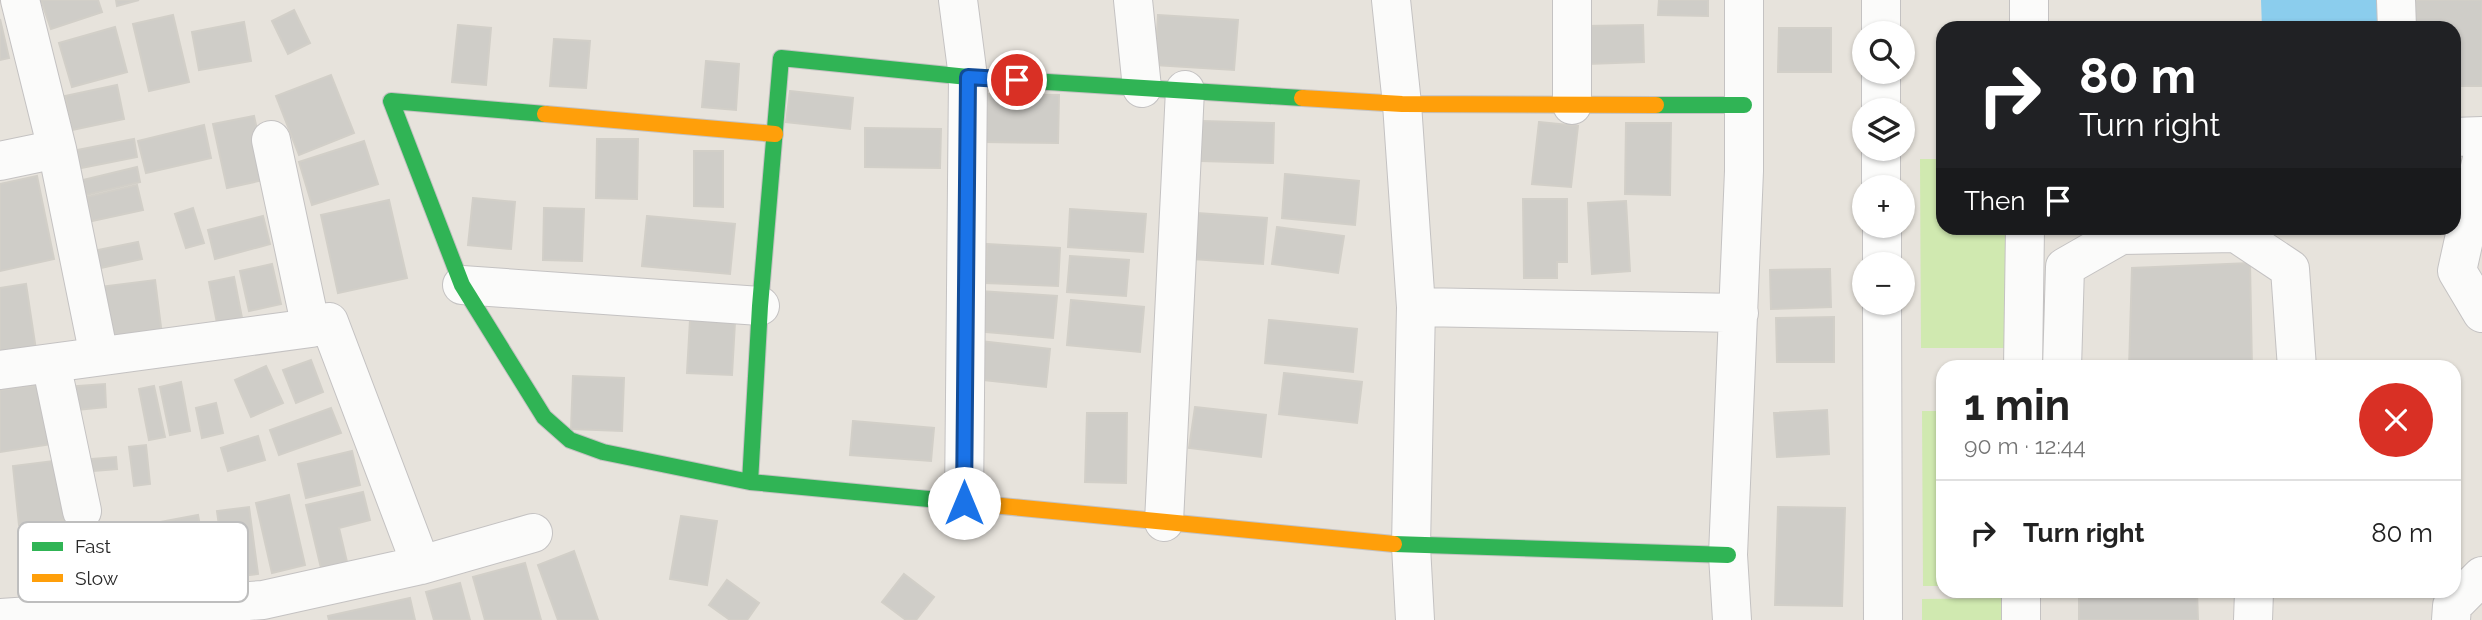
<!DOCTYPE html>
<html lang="en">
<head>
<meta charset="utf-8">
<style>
  :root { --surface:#fff; --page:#f2f2f2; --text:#222; --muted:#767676; --line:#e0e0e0 }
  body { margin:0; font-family:Raleway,sans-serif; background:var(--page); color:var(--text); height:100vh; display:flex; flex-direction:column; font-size:26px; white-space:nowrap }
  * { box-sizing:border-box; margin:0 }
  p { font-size:23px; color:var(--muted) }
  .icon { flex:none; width:38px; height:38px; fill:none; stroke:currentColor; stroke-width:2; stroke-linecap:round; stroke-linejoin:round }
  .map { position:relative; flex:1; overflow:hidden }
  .side { position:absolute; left:1936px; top:360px; width:525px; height:238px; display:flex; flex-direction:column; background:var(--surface); border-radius:21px; box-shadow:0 2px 5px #0004 }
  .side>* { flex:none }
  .banner { position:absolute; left:1936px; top:21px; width:525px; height:214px; border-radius:21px; box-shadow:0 2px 5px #0004; background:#202124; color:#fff; overflow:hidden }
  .fabs { position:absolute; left:1852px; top:21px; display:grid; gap:14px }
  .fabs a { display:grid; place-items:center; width:63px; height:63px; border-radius:50%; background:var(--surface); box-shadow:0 2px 5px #0004; font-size:35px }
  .pin { position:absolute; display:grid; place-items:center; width:60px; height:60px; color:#fff; margin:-30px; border:4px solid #fff; border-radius:50%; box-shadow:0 2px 7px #0007 }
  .me { position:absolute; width:77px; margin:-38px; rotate:0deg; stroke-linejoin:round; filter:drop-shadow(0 0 5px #0008) }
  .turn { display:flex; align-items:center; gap:24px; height:147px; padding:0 28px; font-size:32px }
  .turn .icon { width:91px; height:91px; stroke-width:2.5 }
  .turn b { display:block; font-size:49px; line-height:60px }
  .then { display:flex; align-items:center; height:66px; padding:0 28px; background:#0003; gap:14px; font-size:26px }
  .round { display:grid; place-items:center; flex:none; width:74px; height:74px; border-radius:37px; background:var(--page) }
  .headline { display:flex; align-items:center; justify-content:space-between; height:119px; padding:0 28px }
  h1 { font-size:42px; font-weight:700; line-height:52px }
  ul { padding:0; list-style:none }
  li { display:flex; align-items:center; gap:21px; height:105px; padding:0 28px; border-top:2px solid var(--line) }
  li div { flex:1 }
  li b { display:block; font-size:26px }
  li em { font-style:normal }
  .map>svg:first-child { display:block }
</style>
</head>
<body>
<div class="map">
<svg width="2482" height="620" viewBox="0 0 2482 620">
  <rect width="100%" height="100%" fill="#e7e3dc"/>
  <path fill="#d0e9b0" d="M1920,159H1942V228H2017L2018,348H1921Z
    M1922,411H1942V586H1923Z
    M2009,598V620H1922V599Z"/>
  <path fill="#8bcded" d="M2261,0H2380L2381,28H2262Z"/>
  <path fill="#cfcdc8" stroke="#d2cfc8" stroke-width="2" d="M41,0H98L102,12L51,29Z
    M116,0H139L117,6Z
    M1659,0H1708V16L1658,15Z
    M2410,0H2482V86H2454V28H2410Z
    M294,10L310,43L288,54L272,21Z
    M173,15L189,82L149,91L133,24Z
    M1158,15L1238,20L1234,70L1155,65Z
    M0,19L9,58L0,60Z
    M244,22L251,61L199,70L192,32Z
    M458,25L491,28L486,85L452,82Z
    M1643,25L1644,62L1587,64L1586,26Z
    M115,27L127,72L72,87L59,43Z
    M1779,28H1831V72H1778Z
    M554,39L590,41L586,88L550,86Z
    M706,61L739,64L736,110L702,107Z
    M331,75L354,133L299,155L276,96Z
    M117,85L124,119L72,130L65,96Z
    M790,91L853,98L850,129L786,122Z
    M985,94L1059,95L1058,143L984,142Z
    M254,116L268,179L227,188L213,124Z
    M1202,121L1274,123L1273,163L1201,161Z
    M1539,122L1578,126L1571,187L1532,184Z
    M1626,123H1671L1670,195L1625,194Z
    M204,125L211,158L146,173L138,141Z
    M865,128L941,129L940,168L865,167Z
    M134,139L137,157L81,168L77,150Z
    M597,139H638L637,199L596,198Z
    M364,141L378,184L312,205L299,162Z
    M694,151H723V207L694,206Z
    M137,167L140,182L86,195L83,180Z
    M1285,174L1359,181L1355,225L1282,218Z
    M37,176L54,259L0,271V184Z
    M137,185L143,210L92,221L87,197Z
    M473,198L515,202L511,249L468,245Z
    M1523,199H1567V262H1557V278H1524Z
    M389,200L407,278L338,293L321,215Z
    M1626,201L1630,271L1592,274L1588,203Z
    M193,208L204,243L186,248L175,214Z
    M544,208L584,209L582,261L543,260Z
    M1070,209L1146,214L1143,252L1068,247Z
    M1197,213L1267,218L1263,264L1193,259Z
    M263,216L270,244L215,259L208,230Z
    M647,216L735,224L730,274L642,266Z
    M1277,227L1344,236L1338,273L1272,264Z
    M138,242L142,259L87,271L83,253Z
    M987,244L1060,248L1058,286L985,283Z
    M1070,256L1129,260L1126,296L1067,292Z
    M2250,263L2252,368H2129L2132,268Z
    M272,264L281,304L249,311L240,271Z
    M1830,269L1831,307L1771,309L1770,270Z
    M234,277L243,323L218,328L209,282Z
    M155,280L162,335L106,342L99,287Z
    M26,284L36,350L0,356V288Z
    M979,291L1057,296L1053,338L975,331Z
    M1071,300L1144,307L1140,352L1067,345Z
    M1834,317V362H1777L1776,318Z
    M690,320L735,322L732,375L687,373Z
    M1269,320L1357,329L1353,372L1265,363Z
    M980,341L1050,349L1046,387L975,379Z
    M311,360L323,392L296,403L283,370Z
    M266,366L283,403L251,417L235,380Z
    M1284,373L1362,382L1357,423L1279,414Z
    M573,376L624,378L622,431L571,429Z
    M181,382L190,431L170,435L160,387Z
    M45,384L52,444L0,452V390Z
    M105,384L106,407L67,411L65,387Z
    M154,386L165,437L149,440L139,389Z
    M216,403L223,433L202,438L196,408Z
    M1195,407L1266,415L1261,457L1189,448Z
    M331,408L341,433L279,455L270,430Z
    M1827,410L1829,454L1777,457L1774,413Z
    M1087,413H1127L1126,483L1085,482Z
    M853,421L934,428L931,461L850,455Z
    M258,436L265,460L228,471L221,448Z
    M146,445L150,484L134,486L129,447Z
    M352,451L360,485L306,498L298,464Z
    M116,457L117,469L81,472L80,460Z
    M61,460L67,520L19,525L13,466Z
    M363,492L370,520L339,528L347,562L321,568L306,505Z
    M289,495L305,565L272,573L256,503Z
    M249,507L258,574L226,578L217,511Z
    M1778,507L1845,508L1842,606L1775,605Z
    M198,515L210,581L171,588L160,522Z
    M681,516L717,521L707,585L670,579Z
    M574,551L598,620H558L538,565Z
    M525,563L541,620H485L473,577Z
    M904,574L934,597L916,620H906L882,602Z
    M727,580L759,603L747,620H730L709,605Z
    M460,583L470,620H434L426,592Z
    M2079,592H2197L2198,620H2079Z
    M410,598L415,620H329L328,616Z"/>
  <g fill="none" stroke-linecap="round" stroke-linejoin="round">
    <defs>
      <path id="street" d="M20,0L57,149L99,356
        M958,0L968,77L964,503
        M1133,0L1142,88
        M1391,0L1402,104L1416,307L1411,546L1415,620
        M1572,0V105
        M1881,0V33
        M2396,0L2397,28
        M2029,28V0
        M1881,72V110
        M2454,137L2482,136
        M271,140L311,328
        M1881,149V187
        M2482,158L2457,271L2482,313
        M0,161L57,149
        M1882,226V264
        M462,285L760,306
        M1882,303L1883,620
        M1416,307L1739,313
        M51,363L82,511
        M2023,368L2025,228
        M2062,368L2065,267L2121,235L2236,233L2290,269L2297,368
        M0,370L311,328L329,322L421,565
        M1164,522L1185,90
        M2021,592V620
        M0,618L263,600L421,565L533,533
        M1732,620L1728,555L1744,171V0
        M2253,620L2254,592
        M2451,620L2452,606L2482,576"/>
      <path id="fast" d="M1656,105H1744
        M545,114L391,101L462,285L544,417L570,440L603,452L750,482L981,504
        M750,482L760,306L781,58L968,77L1302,98
        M1394,544L1728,555"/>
      <path id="slow" d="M1302,98L1402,104L1656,105
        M545,114L775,134
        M981,504L1394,544"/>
    </defs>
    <use href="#street" stroke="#c4c2c2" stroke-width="40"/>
    <use href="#fast" stroke="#c4c2c2" stroke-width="18"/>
    <use href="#slow" stroke="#c4c2c2" stroke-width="18"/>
    <use href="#street" stroke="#fbfbfa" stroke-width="38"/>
    <use href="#fast" stroke="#30b455" stroke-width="16"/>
    <use href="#slow" stroke="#ff9f0a" stroke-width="16"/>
  </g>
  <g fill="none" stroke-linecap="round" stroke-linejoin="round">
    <defs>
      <path id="route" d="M964,503L968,77L1017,80"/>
    </defs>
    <use href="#route" stroke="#114b97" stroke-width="18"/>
    <use href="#route" stroke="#1a73e8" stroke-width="12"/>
  </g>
  <rect x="18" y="522" width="230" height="80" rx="10" fill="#fff" stroke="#bebebe" stroke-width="2"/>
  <rect x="32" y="542" width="31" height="9" fill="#30b455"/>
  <rect x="32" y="574" width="31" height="8" fill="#ff9f0a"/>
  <g font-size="19" fill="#282828">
    <text x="75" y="553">Fast</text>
    <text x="75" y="585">Slow</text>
  </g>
</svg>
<div class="fabs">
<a><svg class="icon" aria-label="search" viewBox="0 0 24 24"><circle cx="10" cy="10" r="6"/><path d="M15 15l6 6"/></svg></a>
<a><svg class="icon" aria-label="layers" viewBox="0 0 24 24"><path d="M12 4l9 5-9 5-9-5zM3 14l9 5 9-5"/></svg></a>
<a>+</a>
<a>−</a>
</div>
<div class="pin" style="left:1017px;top:80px;background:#d93025"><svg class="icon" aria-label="arrive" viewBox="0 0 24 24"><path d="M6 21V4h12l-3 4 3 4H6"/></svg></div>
<svg class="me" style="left:964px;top:503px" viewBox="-20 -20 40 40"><circle r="19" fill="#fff"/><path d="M0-13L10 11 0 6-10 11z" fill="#1a73e8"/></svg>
<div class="banner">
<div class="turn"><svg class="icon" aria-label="right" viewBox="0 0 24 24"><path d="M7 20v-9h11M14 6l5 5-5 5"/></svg><div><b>80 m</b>Turn right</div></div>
<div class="then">Then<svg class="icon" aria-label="arrive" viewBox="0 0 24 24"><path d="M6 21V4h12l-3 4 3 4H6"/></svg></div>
</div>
<section class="side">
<div class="headline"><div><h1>1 min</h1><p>90 m · 12:44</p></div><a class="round" style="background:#d93025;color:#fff"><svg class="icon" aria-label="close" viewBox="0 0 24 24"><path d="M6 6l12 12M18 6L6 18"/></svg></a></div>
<ul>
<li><svg class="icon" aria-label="right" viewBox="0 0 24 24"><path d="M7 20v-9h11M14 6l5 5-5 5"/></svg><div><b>Turn right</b></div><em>80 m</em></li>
</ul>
</section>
</div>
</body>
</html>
